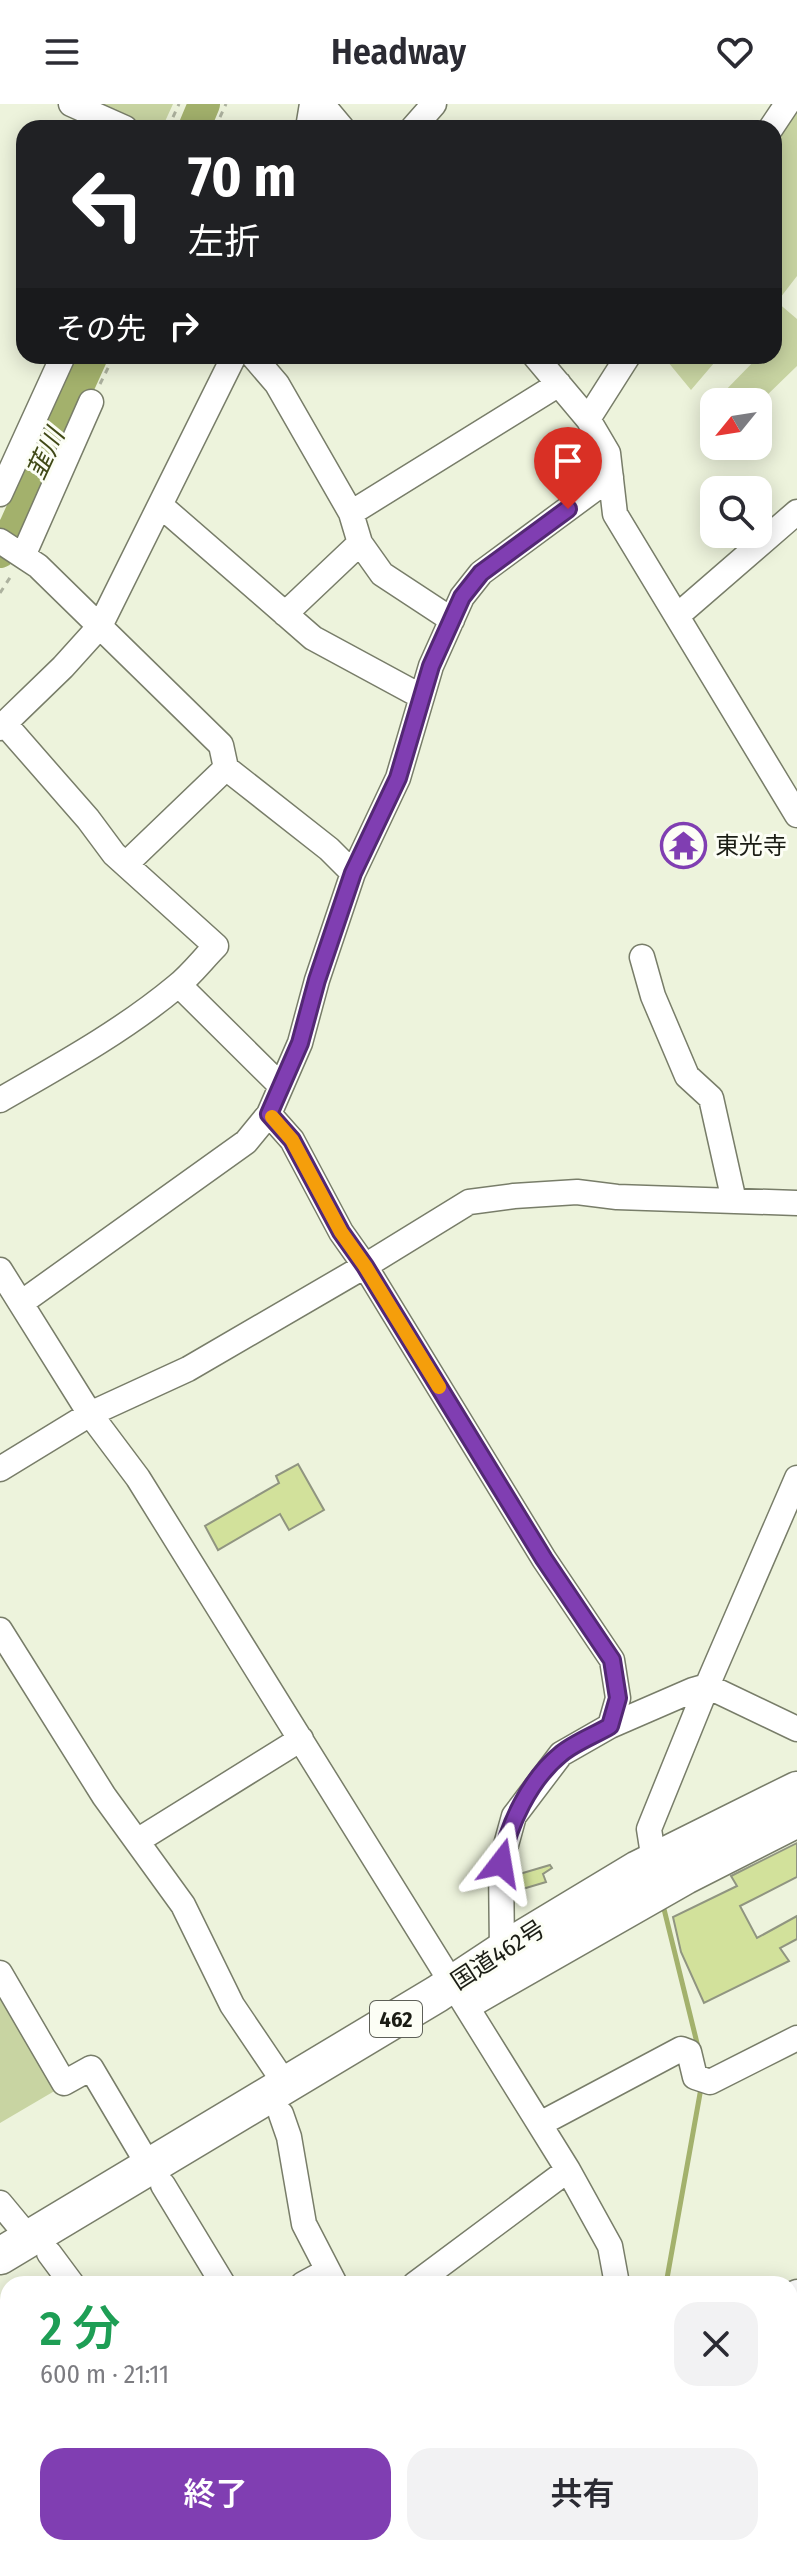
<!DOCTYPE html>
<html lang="ja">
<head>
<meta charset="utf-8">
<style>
  :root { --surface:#fff; --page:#f2f2f3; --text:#2b2b33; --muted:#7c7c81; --accent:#803eb2 }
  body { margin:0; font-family:"Fira Sans Condensed","Noto Sans JP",sans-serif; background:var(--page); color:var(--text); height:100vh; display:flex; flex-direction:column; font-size:30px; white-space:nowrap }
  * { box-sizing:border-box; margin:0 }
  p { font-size:26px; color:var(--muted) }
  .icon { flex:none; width:44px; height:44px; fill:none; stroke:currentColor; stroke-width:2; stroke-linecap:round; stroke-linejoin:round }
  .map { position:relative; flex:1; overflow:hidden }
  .side { position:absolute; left:0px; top:2172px; width:798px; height:280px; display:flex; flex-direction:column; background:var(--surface); border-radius:24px 24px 0 0; box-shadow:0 4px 20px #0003 }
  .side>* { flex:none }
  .hud { position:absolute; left:16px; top:16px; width:766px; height:244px; border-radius:24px; box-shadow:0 4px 20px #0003; background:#202124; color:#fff; overflow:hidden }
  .needle { width:52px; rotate:240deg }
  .buttons { position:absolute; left:700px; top:284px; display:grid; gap:16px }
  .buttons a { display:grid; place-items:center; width:72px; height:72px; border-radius:16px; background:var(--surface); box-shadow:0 4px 20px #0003; font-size:40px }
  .pin { position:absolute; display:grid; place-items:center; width:68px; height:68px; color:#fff; margin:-82px -34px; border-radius:50% 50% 50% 0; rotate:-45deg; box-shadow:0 0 8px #0007 }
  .pin .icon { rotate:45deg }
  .me { position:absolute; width:88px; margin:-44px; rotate:14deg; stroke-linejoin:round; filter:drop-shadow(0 0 6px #0008) }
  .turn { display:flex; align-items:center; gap:28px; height:168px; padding:0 40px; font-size:36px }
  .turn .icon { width:104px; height:104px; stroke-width:2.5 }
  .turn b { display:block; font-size:56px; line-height:68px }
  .then { display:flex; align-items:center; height:76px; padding:0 40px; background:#0003; gap:16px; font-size:30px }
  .round { display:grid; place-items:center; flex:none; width:84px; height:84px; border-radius:24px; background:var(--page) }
  .summary { display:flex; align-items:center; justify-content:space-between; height:136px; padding:0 40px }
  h1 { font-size:48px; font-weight:600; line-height:60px; color:#1e9e55 }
  .action { display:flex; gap:16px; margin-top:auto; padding:16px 40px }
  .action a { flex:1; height:92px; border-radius:24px; background:var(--accent); color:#fff; font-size:32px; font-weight:600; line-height:92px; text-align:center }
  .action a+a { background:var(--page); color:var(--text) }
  header { display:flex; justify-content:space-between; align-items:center; height:104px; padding:0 40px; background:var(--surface); font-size:36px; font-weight:600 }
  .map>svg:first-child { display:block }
</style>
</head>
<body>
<header><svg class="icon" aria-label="menu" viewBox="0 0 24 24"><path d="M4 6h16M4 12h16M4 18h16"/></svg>Headway<svg class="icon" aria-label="heart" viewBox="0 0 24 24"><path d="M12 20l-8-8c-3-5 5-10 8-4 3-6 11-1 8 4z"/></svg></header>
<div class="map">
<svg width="797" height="2452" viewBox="0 0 797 2452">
  <rect width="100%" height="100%" fill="#edf3dc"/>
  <path fill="#c8d4a2" d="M88,0H173L162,24H142Z
    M797,0V172L777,198L797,215V262L758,300V298H725L719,293L759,252H774V28Z
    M663,252H720L691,286Z
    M0,1879L63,1982L0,2019Z"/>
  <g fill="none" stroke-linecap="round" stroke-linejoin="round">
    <path stroke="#a3b16c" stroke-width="5" d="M663,1801L698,1943
      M666,2180L701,1984
      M624,2452L625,2444"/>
    <path stroke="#a3b16c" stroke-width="32" d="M194,24L204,0
      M0,448L15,422L92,252"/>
  </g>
  <path fill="#d2e19b" stroke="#909580" stroke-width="2" d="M298,1360L324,1406L289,1426L280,1410L218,1446L205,1422L279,1379L276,1372Z
    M797,1739V1773L740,1802L757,1834L797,1812V1835L780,1844L789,1857L704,1899L681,1848L673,1813L737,1782L731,1772Z
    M550,1761L552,1764L543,1770L546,1778L516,1787V1771Z"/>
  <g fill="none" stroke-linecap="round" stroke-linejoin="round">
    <defs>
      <path id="minor" d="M71,0L125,24
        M322,0L342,24
        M308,24L312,0
        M413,24L434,0
        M771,24L787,0
        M253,252L277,280L351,409
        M535,252L588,315L608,349L615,410L797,711
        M588,315L628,252
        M0,390L63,252
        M160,401L313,534L422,593
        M0,437L38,462L221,641L226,664L329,745L353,769
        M23,452L91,298
        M285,510L360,439
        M677,512L797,408
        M452,516L382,470L360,439L351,409L559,280
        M0,624L63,563L100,522L234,252
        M126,760L226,664
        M642,853L653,892L687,972L711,994L734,1097
        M179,881L281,982
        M0,996C61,961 123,927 177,882C191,871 203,855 216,842L114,750L88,715L4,619
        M269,1010L292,1036L341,1128L365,1162L544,1455L612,1556L618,1594L610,1622L561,1650L514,1712L501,1759L502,1847
        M0,1166L90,1310L138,1374L568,2066L610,2142L617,2180
        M21,1199L246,1038L269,1010L300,939L317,876L353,769L398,674L431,562L462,493L481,469L611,373
        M0,1365L90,1310L188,1265L365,1162L469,1098L514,1092L577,1088L617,1093L797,1099
        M0,1526L104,1692L183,1801L232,1901L286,1981
        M610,1622L693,1586L707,1582L797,1374
        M137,1737L301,1635
        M654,1757L649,1725L707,1582L797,1625
        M0,1869L64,1979L91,1964L149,2062
        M281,2010L289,2033L304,2120L335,2180
        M540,2020L681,1945L689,1948L695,1973L710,1978L797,1934
        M163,2081L223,2180
        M0,2099L29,2134
        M49,2149L72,2180
        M303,2180L327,2167
        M415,2180L568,2066
        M790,2191L797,2188
        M790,2338L797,2334
        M0,2364L8,2360
        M790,2413L797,2422
        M50,2444L51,2452
        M281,2444L286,2452
        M507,2444L513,2452
        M641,2444L644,2452
        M207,2452L217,2444
        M609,2452L610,2444"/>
      <path id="highway" d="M473,1893L685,1772L797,1715
        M0,2152L437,1890L502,1847L638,1765L797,1686"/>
    </defs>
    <use href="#minor" stroke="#787d69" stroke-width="27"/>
    <use href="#highway" stroke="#787d69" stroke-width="39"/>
    <path stroke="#acb19e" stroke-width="3" stroke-dasharray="6 6" stroke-linecap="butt" d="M168,24L179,0
      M215,24L226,0
      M100,280L114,252
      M0,489L13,469"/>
    <use href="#minor" stroke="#fff" stroke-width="24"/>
    <use href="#highway" stroke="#fff" stroke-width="36"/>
  </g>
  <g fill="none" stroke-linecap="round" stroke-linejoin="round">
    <defs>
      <path id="route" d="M501,1759C508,1721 530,1675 561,1650C574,1639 595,1631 610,1622L618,1594L612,1556L544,1455L365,1162L341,1128L292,1036L269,1010L300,939L317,876L353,769L398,674L431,562L462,493L481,469L568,405"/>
    </defs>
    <use href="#route" stroke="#532874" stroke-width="20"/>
    <use href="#route" stroke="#803eb2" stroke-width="14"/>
    <path stroke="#f59e0b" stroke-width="14" d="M272,1013L292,1036L341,1128L365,1162L439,1283"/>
  </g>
  <defs>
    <symbol id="temple-ring" viewBox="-11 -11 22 22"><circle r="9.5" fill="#fcfef5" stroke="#803eb2" stroke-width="1.5"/><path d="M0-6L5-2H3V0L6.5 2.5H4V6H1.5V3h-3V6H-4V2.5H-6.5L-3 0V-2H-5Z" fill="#803eb2"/></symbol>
  </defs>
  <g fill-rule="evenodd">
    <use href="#temple-ring" x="658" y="716" width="51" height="51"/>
  </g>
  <g text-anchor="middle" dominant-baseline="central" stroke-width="6" stroke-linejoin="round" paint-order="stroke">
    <rect fill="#fcfef5" stroke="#5e6058" stroke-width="2" x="370" y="1897" width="52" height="36" rx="6"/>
    <g font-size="22" font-weight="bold" fill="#1b1d15">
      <text x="396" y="1915">462</text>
    </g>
    <g font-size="24" fill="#1b1d15" stroke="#fcfef5" text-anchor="start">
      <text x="715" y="742">東光寺</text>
    </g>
    <g font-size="24" fill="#1b1d15" stroke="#fcfef5">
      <text transform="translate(498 1851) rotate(-33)">国道462号</text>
    </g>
    <g font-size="26" font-style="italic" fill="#404916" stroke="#fcfef5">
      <text transform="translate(46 350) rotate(-65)">韮川</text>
    </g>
  </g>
</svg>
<div class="buttons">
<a><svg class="needle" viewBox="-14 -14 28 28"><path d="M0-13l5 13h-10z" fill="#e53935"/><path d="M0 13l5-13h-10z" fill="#7c7c81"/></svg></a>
<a><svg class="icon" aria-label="search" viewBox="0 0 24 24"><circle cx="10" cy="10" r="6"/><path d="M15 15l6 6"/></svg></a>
</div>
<div class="pin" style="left:568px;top:405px;background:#d93025"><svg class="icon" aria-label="arrive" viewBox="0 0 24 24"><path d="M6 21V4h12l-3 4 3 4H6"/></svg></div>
<svg class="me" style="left:501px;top:1759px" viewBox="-20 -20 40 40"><path d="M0-17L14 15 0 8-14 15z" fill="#803eb2" stroke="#fff" stroke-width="4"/></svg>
<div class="hud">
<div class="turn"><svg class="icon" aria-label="left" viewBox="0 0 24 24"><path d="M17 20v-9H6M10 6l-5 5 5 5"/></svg><div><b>70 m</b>左折</div></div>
<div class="then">その先<svg class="icon" aria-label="right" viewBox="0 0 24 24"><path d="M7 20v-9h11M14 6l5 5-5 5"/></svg></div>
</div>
<section class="side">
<div class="summary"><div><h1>2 分</h1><p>600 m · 21:11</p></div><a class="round"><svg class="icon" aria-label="close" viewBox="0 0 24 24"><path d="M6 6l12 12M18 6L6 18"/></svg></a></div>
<div class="action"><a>終了</a><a>共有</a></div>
</section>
</div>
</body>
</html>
